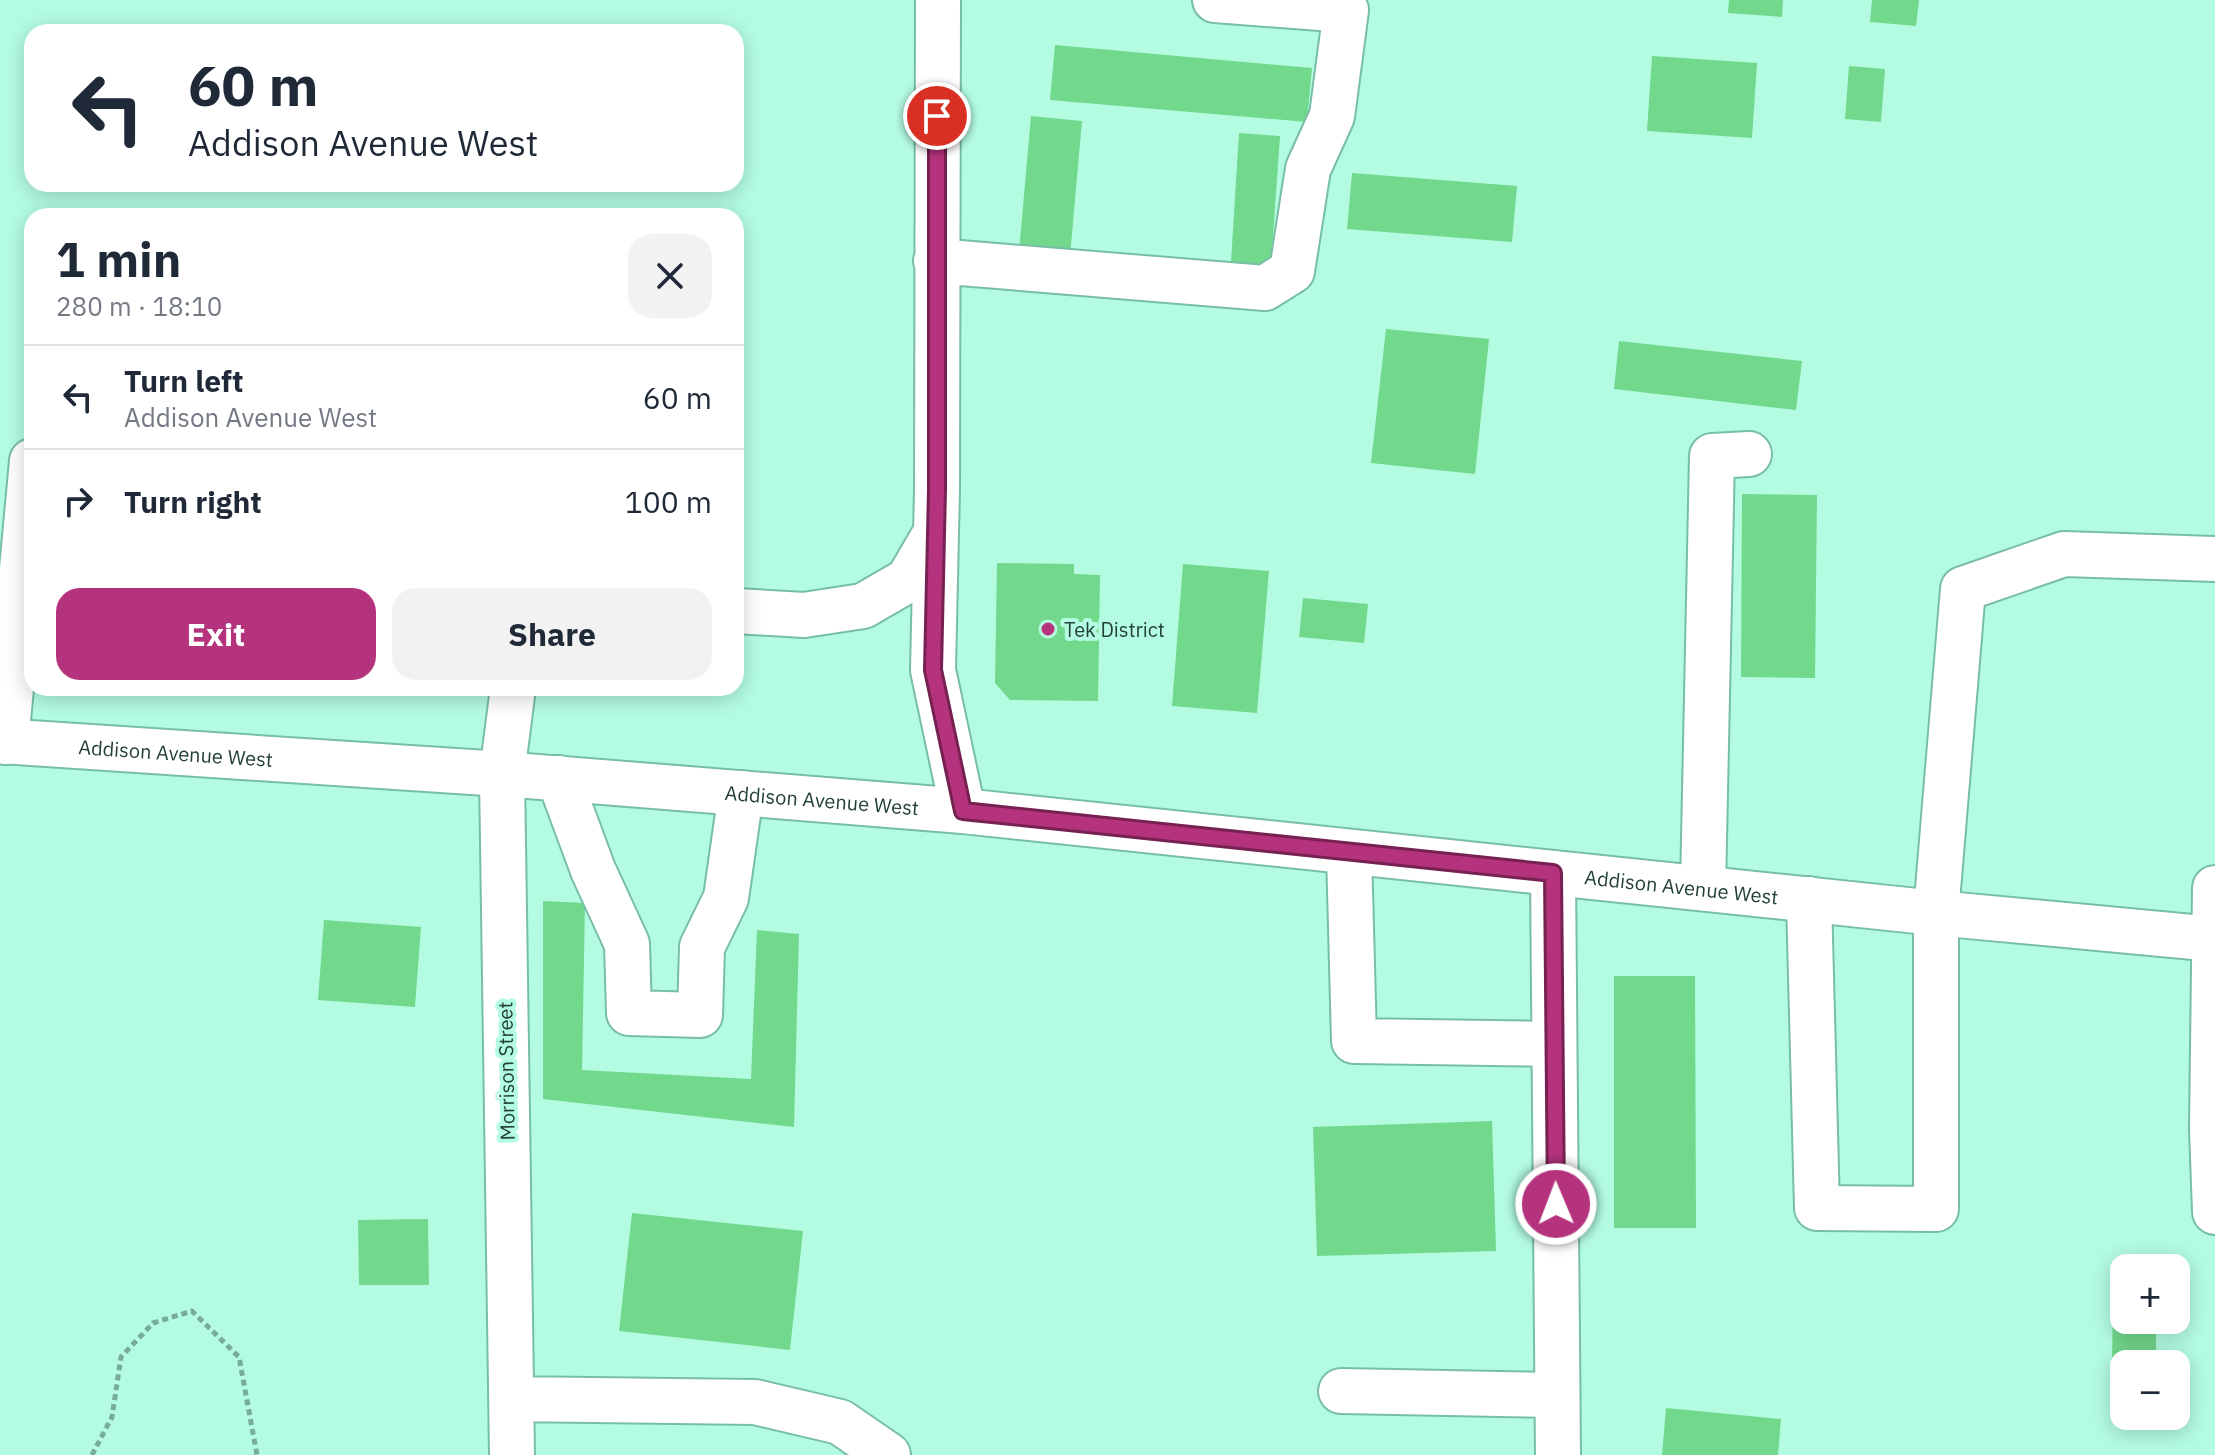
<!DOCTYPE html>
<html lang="en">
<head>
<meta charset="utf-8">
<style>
  :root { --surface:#fff; --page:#f2f2f3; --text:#1f2937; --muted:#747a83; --line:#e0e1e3; --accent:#b5337c }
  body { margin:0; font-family:"IBM Plex Sans",sans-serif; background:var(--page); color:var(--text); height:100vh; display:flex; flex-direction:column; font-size:30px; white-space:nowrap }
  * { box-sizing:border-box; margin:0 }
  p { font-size:26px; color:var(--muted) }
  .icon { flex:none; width:44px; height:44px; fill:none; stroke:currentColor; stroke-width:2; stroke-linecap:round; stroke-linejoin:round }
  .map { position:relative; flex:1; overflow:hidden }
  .panel { position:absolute; left:24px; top:208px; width:720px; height:488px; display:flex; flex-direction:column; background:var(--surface); border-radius:24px; box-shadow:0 4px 20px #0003 }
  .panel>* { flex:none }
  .hud { position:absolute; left:24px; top:24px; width:720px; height:168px; border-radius:24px; box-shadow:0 4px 20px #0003; background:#fff; color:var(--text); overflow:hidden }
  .buttons { position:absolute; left:2110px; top:1254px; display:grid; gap:16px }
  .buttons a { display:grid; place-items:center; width:80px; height:80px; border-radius:16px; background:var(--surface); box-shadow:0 4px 20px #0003; font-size:40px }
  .pin { position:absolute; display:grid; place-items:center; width:68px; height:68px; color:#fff; margin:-34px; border:4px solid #fff; border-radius:50%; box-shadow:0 2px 8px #0007 }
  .me { position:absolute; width:88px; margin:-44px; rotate:359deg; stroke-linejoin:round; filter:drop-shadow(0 0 6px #0008) }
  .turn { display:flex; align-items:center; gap:28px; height:168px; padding:0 32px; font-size:36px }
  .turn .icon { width:104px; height:104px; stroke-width:2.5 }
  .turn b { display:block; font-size:56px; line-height:68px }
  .round { display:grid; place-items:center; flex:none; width:84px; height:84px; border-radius:24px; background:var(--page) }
  .summary { display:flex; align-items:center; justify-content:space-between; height:136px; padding:0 32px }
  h1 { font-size:48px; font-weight:700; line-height:60px }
  .primary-button { display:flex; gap:16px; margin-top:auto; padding:16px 32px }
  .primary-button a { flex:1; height:92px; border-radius:24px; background:var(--accent); color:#fff; font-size:32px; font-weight:700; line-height:92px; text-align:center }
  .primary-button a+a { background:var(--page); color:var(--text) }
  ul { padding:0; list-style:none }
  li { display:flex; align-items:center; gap:24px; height:104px; padding:0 32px; border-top:2px solid var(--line) }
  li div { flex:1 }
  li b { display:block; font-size:30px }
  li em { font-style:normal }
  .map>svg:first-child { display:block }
</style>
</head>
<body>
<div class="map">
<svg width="2215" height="1455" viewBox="0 0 2215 1455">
  <rect width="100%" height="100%" fill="#b3fce2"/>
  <path fill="#72d88c" d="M1729,0H1783L1782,17L1728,13Z
    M1872,0H1919L1916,26L1870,22Z
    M1055,45L1312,68L1307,122L1050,100Z
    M1652,56L1757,63L1752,138L1647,131Z
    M1849,66L1885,69L1881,122L1845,119Z
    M1031,116L1082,121L1070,256L1019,252Z
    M1239,133L1280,136L1271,265L1231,262Z
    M1352,173L1517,186L1512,242L1347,229Z
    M1386,329L1489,339L1475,474L1371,463Z
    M1619,341L1802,361L1796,410L1614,389Z
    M1742,494L1817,495L1815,678L1741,677Z
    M997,563L1074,564V574L1100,575L1098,701L1010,700L995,683Z
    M1183,564L1269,571L1257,713L1172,706Z
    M1303,598L1368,604L1364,643L1299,637Z
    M543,901L585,903L582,1070L751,1079L757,930L799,934L794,1127L543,1099Z
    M324,920L421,927L415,1007L318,1000Z
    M1614,976H1695L1696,1228H1614Z
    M1492,1121L1496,1251L1317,1256L1313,1127Z
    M632,1213L803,1231L790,1350L619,1331Z
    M428,1219L429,1285H359L358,1220Z
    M2113,1297L2124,1298V1320H2156V1362H2112Z
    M1666,1408L1781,1419L1778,1455H1662Z"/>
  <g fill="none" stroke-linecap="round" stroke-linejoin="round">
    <defs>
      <path id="minor" d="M938,0L937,489L933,670L963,811
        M936,261L1265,288L1292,271L1308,169L1332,116L1346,10L1215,0
        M736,611L804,615L863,606L908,580L936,532
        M6,742L32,461
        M559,778L593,870L627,944L629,1013L700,1015L702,947L726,898L741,793
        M1349,852L1354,1041L1554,1044
        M1553,873L1558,1455
        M1703,888L1712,456L1749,454
        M2215,888L2212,1129L2215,1212
        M1809,899L1817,1208L1936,1209V913L1963,589L2064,554L2215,559
        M1341,1391L1557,1395
        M511,1399L755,1402L840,1422L888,1455
        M512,1455L502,774L513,688"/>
      <g id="major">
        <path id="s1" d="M0,741L502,774L963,811L1936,913L2215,939"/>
      </g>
    </defs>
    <use href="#minor" stroke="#78bea6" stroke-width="48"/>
    <use href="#major" stroke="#78bea6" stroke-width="48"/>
    <path stroke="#76ac99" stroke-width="5" stroke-dasharray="6 4" stroke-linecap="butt" d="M92,1455L112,1417L121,1357L153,1323L192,1311L239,1357L257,1455"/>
    <use href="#minor" stroke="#fff" stroke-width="44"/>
    <use href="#major" stroke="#fff" stroke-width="44"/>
  </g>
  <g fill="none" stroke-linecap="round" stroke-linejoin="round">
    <defs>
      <path id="route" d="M937,116V489L933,670L963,811L1553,873L1556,1204"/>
    </defs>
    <use href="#route" stroke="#762151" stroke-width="20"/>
    <use href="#route" stroke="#b5337c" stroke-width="14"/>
  </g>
  <circle fill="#b5337c" stroke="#b3fce2" stroke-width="3" cx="1048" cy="629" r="8"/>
  <g text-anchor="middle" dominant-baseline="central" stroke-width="8" stroke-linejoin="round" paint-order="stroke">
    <g font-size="20" fill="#244137" stroke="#b3fce2" text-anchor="start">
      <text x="1064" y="629">Tek District</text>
    </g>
    <g font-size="20" fill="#244137" stroke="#b3fce2">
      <text stroke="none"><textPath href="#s1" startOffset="176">Addison Avenue West</textPath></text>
      <text stroke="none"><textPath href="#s1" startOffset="824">Addison Avenue West</textPath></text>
      <text stroke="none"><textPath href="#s1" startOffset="1688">Addison Avenue West</textPath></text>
      <text transform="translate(506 1071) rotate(-91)">Morrison Street</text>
    </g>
  </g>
</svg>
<div class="buttons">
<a>+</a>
<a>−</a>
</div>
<div class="pin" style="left:937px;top:116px;background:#d93025"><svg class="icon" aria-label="arrive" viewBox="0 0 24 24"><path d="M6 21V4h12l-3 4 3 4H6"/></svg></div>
<svg class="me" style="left:1556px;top:1204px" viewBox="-20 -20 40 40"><circle r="17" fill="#b5337c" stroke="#fff" stroke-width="3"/><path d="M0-11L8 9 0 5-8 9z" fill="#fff"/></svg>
<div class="hud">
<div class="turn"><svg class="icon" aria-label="left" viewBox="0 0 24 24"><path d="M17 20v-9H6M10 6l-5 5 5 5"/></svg><div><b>60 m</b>Addison Avenue West</div></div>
</div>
<section class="panel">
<div class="summary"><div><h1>1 min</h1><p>280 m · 18:10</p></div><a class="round"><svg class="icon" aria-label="close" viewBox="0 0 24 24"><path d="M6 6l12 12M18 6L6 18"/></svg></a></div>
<ul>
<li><svg class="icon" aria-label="left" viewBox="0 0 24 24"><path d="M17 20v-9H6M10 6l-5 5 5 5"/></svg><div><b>Turn left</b><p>Addison Avenue West</p></div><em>60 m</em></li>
<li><svg class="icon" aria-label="right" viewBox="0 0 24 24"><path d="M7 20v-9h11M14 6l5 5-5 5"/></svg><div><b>Turn right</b></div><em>100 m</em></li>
</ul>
<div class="primary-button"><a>Exit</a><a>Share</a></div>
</section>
</div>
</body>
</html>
